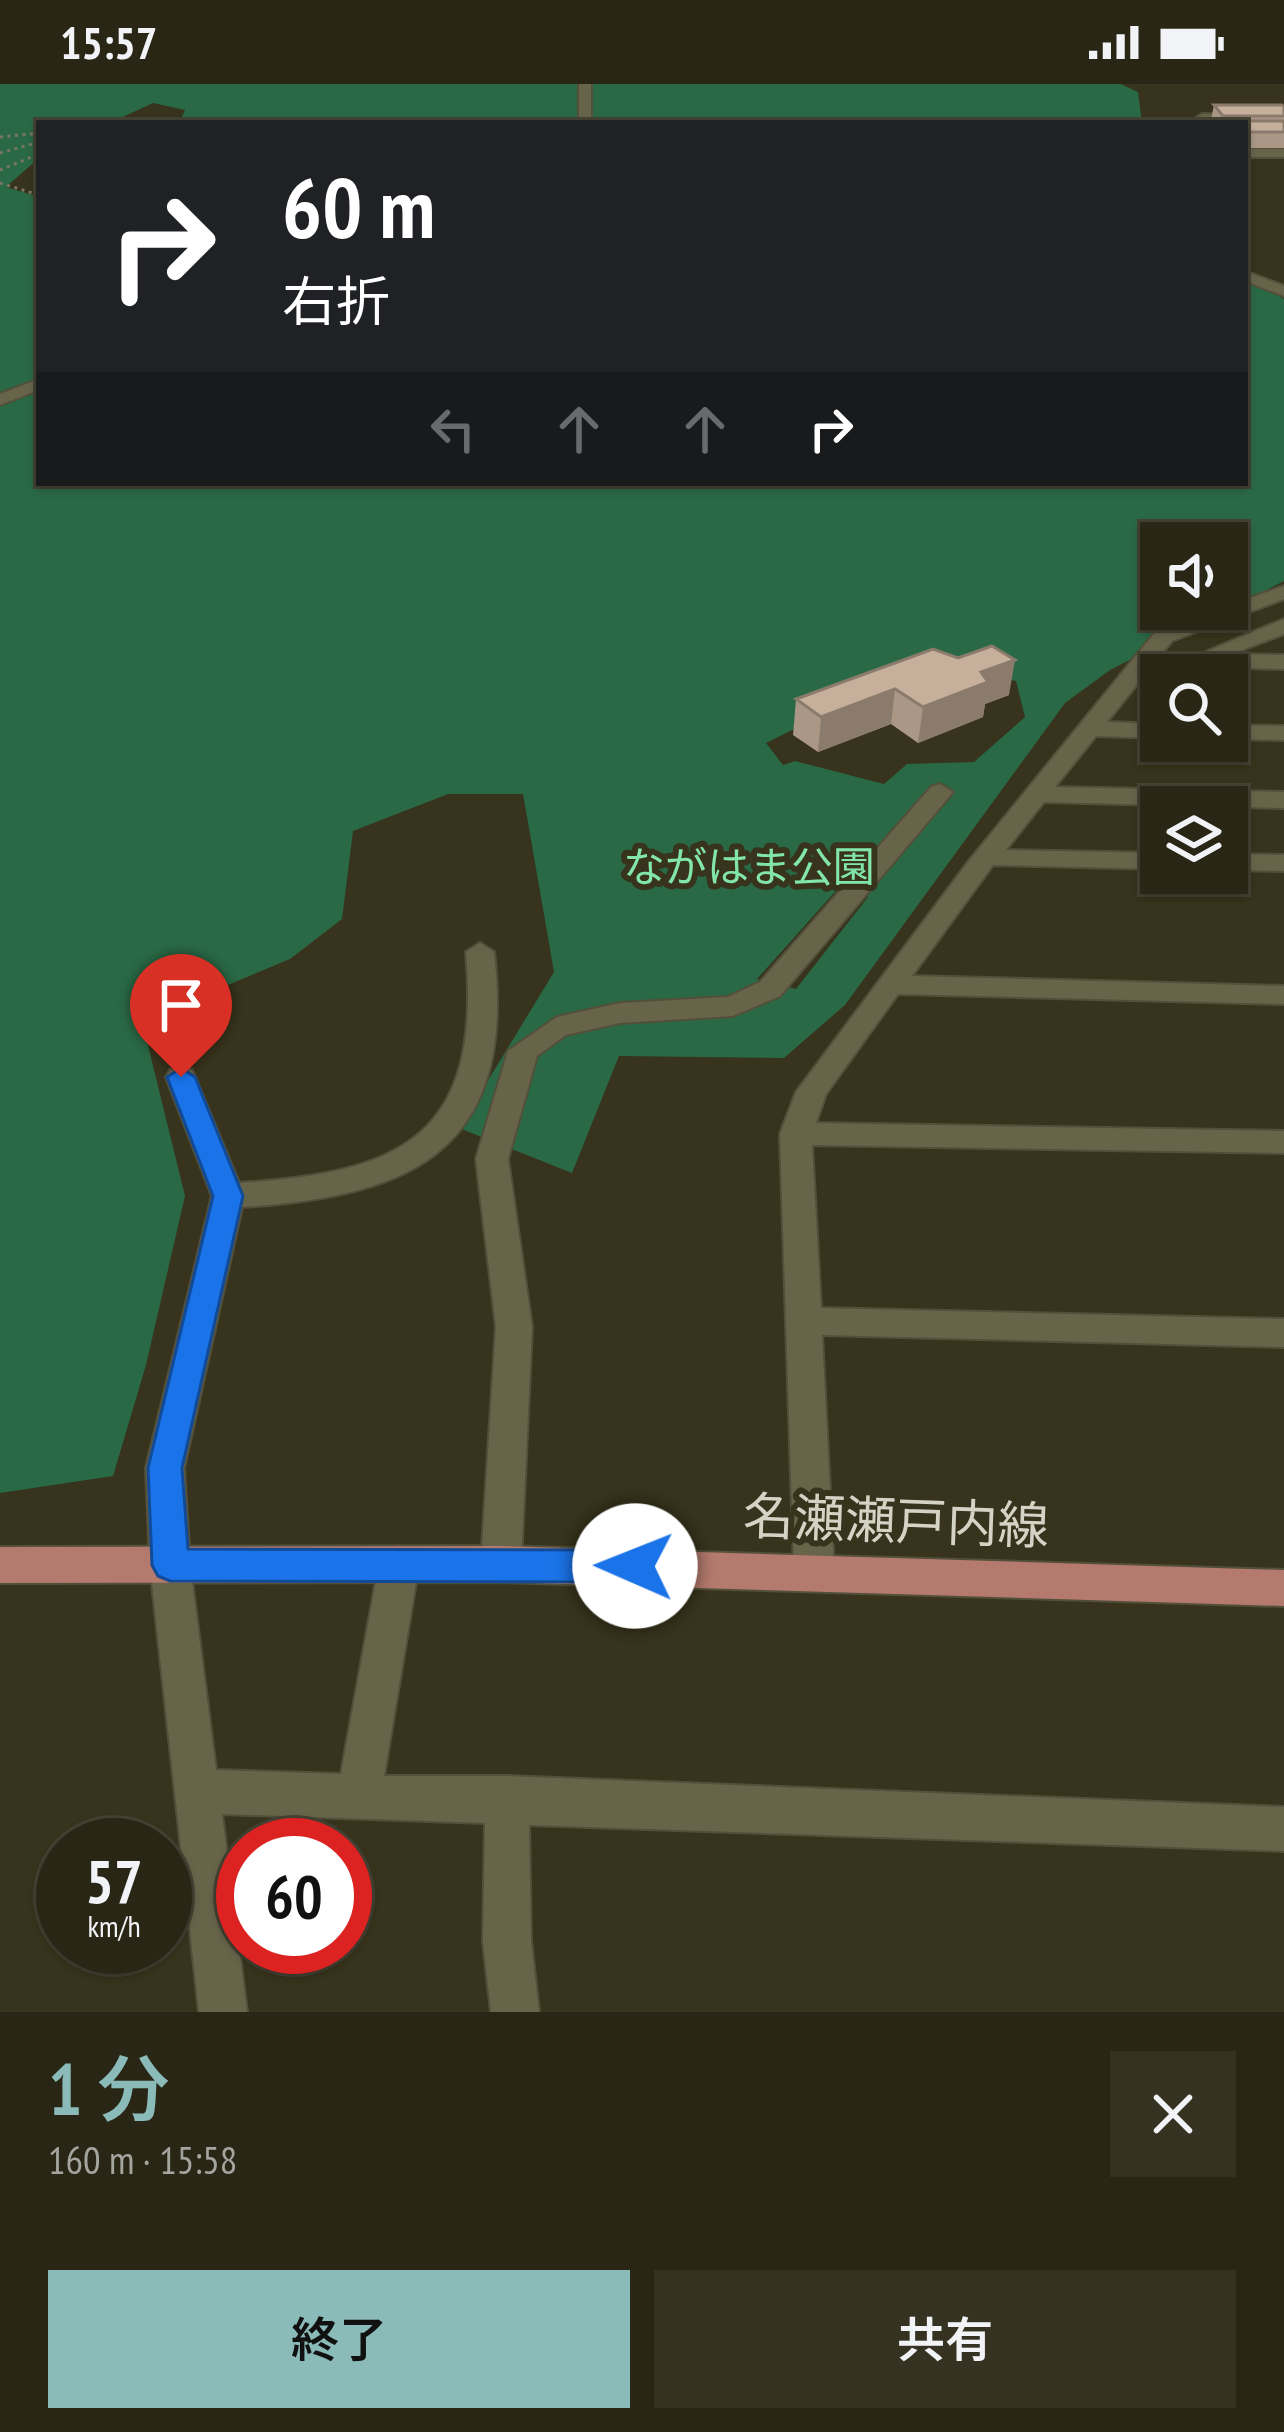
<!DOCTYPE html>
<html lang="ja">
<head>
<meta charset="utf-8">
<style>
  :root { --surface:#292615; --page:#353222; --text:#f1f3f6; --muted:#a5a5a0; --line:#454334; --accent:#8bbbb9 }
  body { margin:0; font-family:"PT Sans Narrow","Noto Sans JP",sans-serif; background:var(--page); color:var(--text); height:100vh; display:flex; flex-direction:column; font-size:45px; white-space:nowrap }
  * { box-sizing:border-box; margin:0 }
  p { font-size:39px; color:var(--muted) }
  .icon { flex:none; width:66px; height:66px; fill:none; stroke:currentColor; stroke-width:2; stroke-linecap:round; stroke-linejoin:round }
  .map { position:relative; height:1928px; overflow:hidden }
  .sheet { display:flex; flex-direction:column; background:var(--surface); flex:1 }
  .sheet>* { flex:none }
  .banner { position:absolute; left:36px; top:36px; width:1212px; height:366px; border-radius:0px; box-shadow:0 3px 9px #0004,0 0 0 3px var(--line); background:#202124; color:#fff; overflow:hidden }
  .controls { position:absolute; left:1140px; top:438px; display:grid; gap:24px }
  .controls a { display:grid; place-items:center; width:108px; height:108px; border-radius:0px; background:var(--surface); box-shadow:0 3px 9px #0004,0 0 0 3px var(--line); font-size:60px }
  .speed { position:absolute; left:36px; top:1734px; display:flex; gap:24px; font-size:60px; font-weight:700; text-align:center }
  .speed>* { display:grid; place-content:center; width:156px; height:156px; border-radius:50%; background:var(--surface); box-shadow:0 3px 9px #0004,0 0 0 3px var(--line); line-height:1 }
  .speed small { font-size:30px; font-weight:400 }
  .speed .limit { border:18px solid #d22; background:#fff; color:#111 }
  .pin { position:absolute; display:grid; place-items:center; width:102px; height:102px; color:#fff; margin:-123px -51px; border-radius:50% 50% 50% 0; rotate:-45deg; box-shadow:0 0 12px #0007 }
  .pin .icon { rotate:45deg }
  .me { position:absolute; width:132px; margin:-66px; rotate:271deg; stroke-linejoin:round; filter:drop-shadow(0 0 9px #0008) }
  .turn { display:flex; align-items:center; gap:42px; height:252px; padding:0 48px; font-size:54px }
  .turn .icon { width:156px; height:156px; stroke-width:2.5 }
  .turn b { display:block; font-size:84px; line-height:102px }
  .lanes { display:flex; align-items:center; height:114px; padding:0 48px; background:#0003; justify-content:center; gap:60px; direction:ltr }
  .lanes .off { opacity:.35 }
  .round { display:grid; place-items:center; flex:none; width:126px; height:126px; border-radius:0px; background:var(--page) }
  .head { display:flex; align-items:center; justify-content:space-between; height:204px; padding:0 48px }
  h1 { font-size:72px; font-weight:600; line-height:90px; color:var(--accent) }
  .button { display:flex; gap:24px; margin-top:auto; padding:24px 48px }
  .button a { flex:1; height:138px; border-radius:0px; background:var(--accent); color:#111; font-size:48px; font-weight:600; line-height:138px; text-align:center }
  .button a+a { background:var(--page); color:var(--text) }
  .status { display:flex; justify-content:space-between; align-items:center; height:84px; padding:0 60px; background:var(--surface); direction:ltr }
  .status svg { height:33px; fill:currentColor }
  .map>svg:first-child { display:block }
</style>
</head>
<body>
<div class="status"><b>15:57</b><svg viewBox="0 0 49 12"><path d="M0 12V9h3v3zM5 12V6h3v6zM10 12V3h3v9zM15 12V0h3v12zM26 1h20v11H26zM47 4h2v5h-2z"/></svg></div>
<div class="map">
<svg width="1284" height="1928" viewBox="0 0 1284 1928">
  <rect width="100%" height="100%" fill="#37331c"/>
  <path fill="#2a6945" fill-rule="evenodd" d="M0,0H1121L1138,8L1142,39H179L185,26L153,19L110,39H39V74L6,103L39,113V399H1245V194L1284,215V497L1110,586L1065,619L845,921L784,974L619,972L572,1089L459,1044L554,888L523,710H448L353,747L342,835L290,875L142,937L185,1112L146,1281L113,1392L0,1409ZM1161,459H1227V525H1161ZM928,579L1016,597L1025,633L974,678L907,680L884,700L795,677L783,681L766,659ZM851,790L868,813L796,905L757,895Z"/>
  <g fill="none" stroke-linecap="round" stroke-linejoin="round">
    <defs>
      <path id="minor" d="M579,0H591V39H579Z
        M1202,30L1284,31V39H1199L1196,34Z
        M1245,65H1284V73H1245Z
        M1245,187L1284,202V212L1245,197Z
        M39,295V306L0,321V310Z
        M1284,502V515L1172,557L1107,638L1161,640V654L1096,652L1055,703L1284,708V724L1044,718L1006,766L1161,769V785L993,781L912,892L1284,902V920L898,910L826,1010L816,1039L1284,1047V1069L812,1061L821,1224L1284,1235V1263L822,1251L834,1486L828,1499L814,1504L800,1499L794,1486L780,1050L796,1008L968,778L1156,547Z
        M1284,535V550L1232,570L1284,571V585L1197,583L1186,576Z
        M1227,641L1284,642V656L1227,655Z
        M940,700L953,708L949,713L780,912L733,932L620,939L566,951L537,972L508,1075L532,1243L521,1480L515,1493L501,1498L487,1493L481,1480L496,1243L476,1075L508,967L557,933L620,919L728,913L760,898L931,703Z
        M1227,770L1284,771V787L1227,786Z
        M480,859L494,868C516,1064 417,1112 242,1123L184,1384L190,1481L216,1686L341,1690L379,1480L385,1467L399,1462L413,1467L419,1480L384,1692H507L1284,1723V1767L529,1741L531,1857L539,1928H491L483,1857L485,1739L222,1730L247,1928H199L150,1481L146,1384L212,1112L166,993L170,986H192L239,1099C404,1089 482,1051 466,868Z"/>
      <path id="major" d="M501,1462L1284,1486V1522L501,1498L0,1499V1463Z"/>
    </defs>
    <use href="#minor" stroke="#524f3a" stroke-width="4"/>
    <use href="#major" stroke="#524f3a" stroke-width="4"/>
    <path stroke="#797663" stroke-width="3" stroke-dasharray="3 4.5" stroke-linecap="butt" d="M0,53L39,49
      M0,69L39,58
      M0,86L39,70
      M0,99L39,111"/>
    <path stroke="#797663" stroke-width="4.5" stroke-dasharray="3 4.5" stroke-linecap="butt" d="M39,187V194"/>
    <use href="#minor" fill="#68644a" fill-rule="evenodd"/>
    <use href="#major" fill="#b47a6d" fill-rule="evenodd"/>
  </g>
  <path fill="#aa9785" d="M1214,21L1284,23V64H1245V39H1213L1211,36Z
    M933,565L1009,611L985,620L983,633L918,659L891,640L818,668L793,651L796,615Z"/>
  <path fill="#8b7b6c" d="M1015,576L1009,611L985,620L983,633L918,659L923,623L981,588Z
    M895,605L891,640L818,668L821,633Z"/>
  <path fill="#c6b09b" stroke="#8b7b6c" stroke-width="3" d="M1214,21H1282L1284,23V32H1223Z
    M1226,37H1284V48H1245V39H1228Z
    M992,562L1015,576L981,588L988,598L923,623L895,605L821,633L796,615L933,565L958,574Z"/>
  <path fill="#1a73e8" stroke="#114b97" stroke-width="3" d="M181,984L195,993L243,1112L182,1384L188,1465L635,1466L648,1471L653,1482L648,1494L635,1498L170,1497L158,1492L152,1481L148,1384L213,1112L167,993Z"/>
  <g text-anchor="middle" dominant-baseline="central" stroke-width="12" stroke-linejoin="round" paint-order="stroke">
    <g font-size="42" fill="#82e6aa" stroke="#37331c">
      <text x="749" y="782">ながはま公園</text>
    </g>
    <g font-size="51" fill="#d5d3c5" stroke="#37331c">
      <text transform="translate(896 1436) rotate(2)">名瀬瀬戸内線</text>
    </g>
  </g>
</svg>
<div class="controls">
<a><svg class="icon" aria-label="sound" viewBox="0 0 24 24"><path d="M4 9h4l5-4v14l-5-4H4zM17 9q2 3 0 6"/></svg></a>
<a><svg class="icon" aria-label="search" viewBox="0 0 24 24"><circle cx="10" cy="10" r="6"/><path d="M15 15l6 6"/></svg></a>
<a><svg class="icon" aria-label="layers" viewBox="0 0 24 24"><path d="M12 4l9 5-9 5-9-5zM3 14l9 5 9-5"/></svg></a>
</div>
<div class="speed"><div>57<small>km/h</small></div><div class="limit">60</div></div>
<div class="pin" style="left:181px;top:993px;background:#d93025"><svg class="icon" aria-label="arrive" viewBox="0 0 24 24"><path d="M6 21V4h12l-3 4 3 4H6"/></svg></div>
<svg class="me" style="left:635px;top:1482px" viewBox="-20 -20 40 40"><circle r="19" fill="#fff"/><path d="M0-13L10 11 0 6-10 11z" fill="#1a73e8"/></svg>
<div class="banner">
<div class="turn"><svg class="icon" aria-label="right" viewBox="0 0 24 24"><path d="M7 20v-9h11M14 6l5 5-5 5"/></svg><div><b>60 m</b>右折</div></div>
<div class="lanes"><svg class="icon off" aria-label="left" viewBox="0 0 24 24"><path d="M17 20v-9H6M10 6l-5 5 5 5"/></svg><svg class="icon off" aria-label="ahead" viewBox="0 0 24 24"><path d="M12 20V5M6 11l6-6 6 6"/></svg><svg class="icon off" aria-label="ahead" viewBox="0 0 24 24"><path d="M12 20V5M6 11l6-6 6 6"/></svg><svg class="icon" aria-label="right" viewBox="0 0 24 24"><path d="M7 20v-9h11M14 6l5 5-5 5"/></svg></div>
</div>
</div>
<section class="sheet">
<div class="head"><div><h1>1 分</h1><p>160 m · 15:58</p></div><a class="round"><svg class="icon" aria-label="close" viewBox="0 0 24 24"><path d="M6 6l12 12M18 6L6 18"/></svg></a></div>
<div class="button"><a>終了</a><a>共有</a></div>
</section>
</body>
</html>
